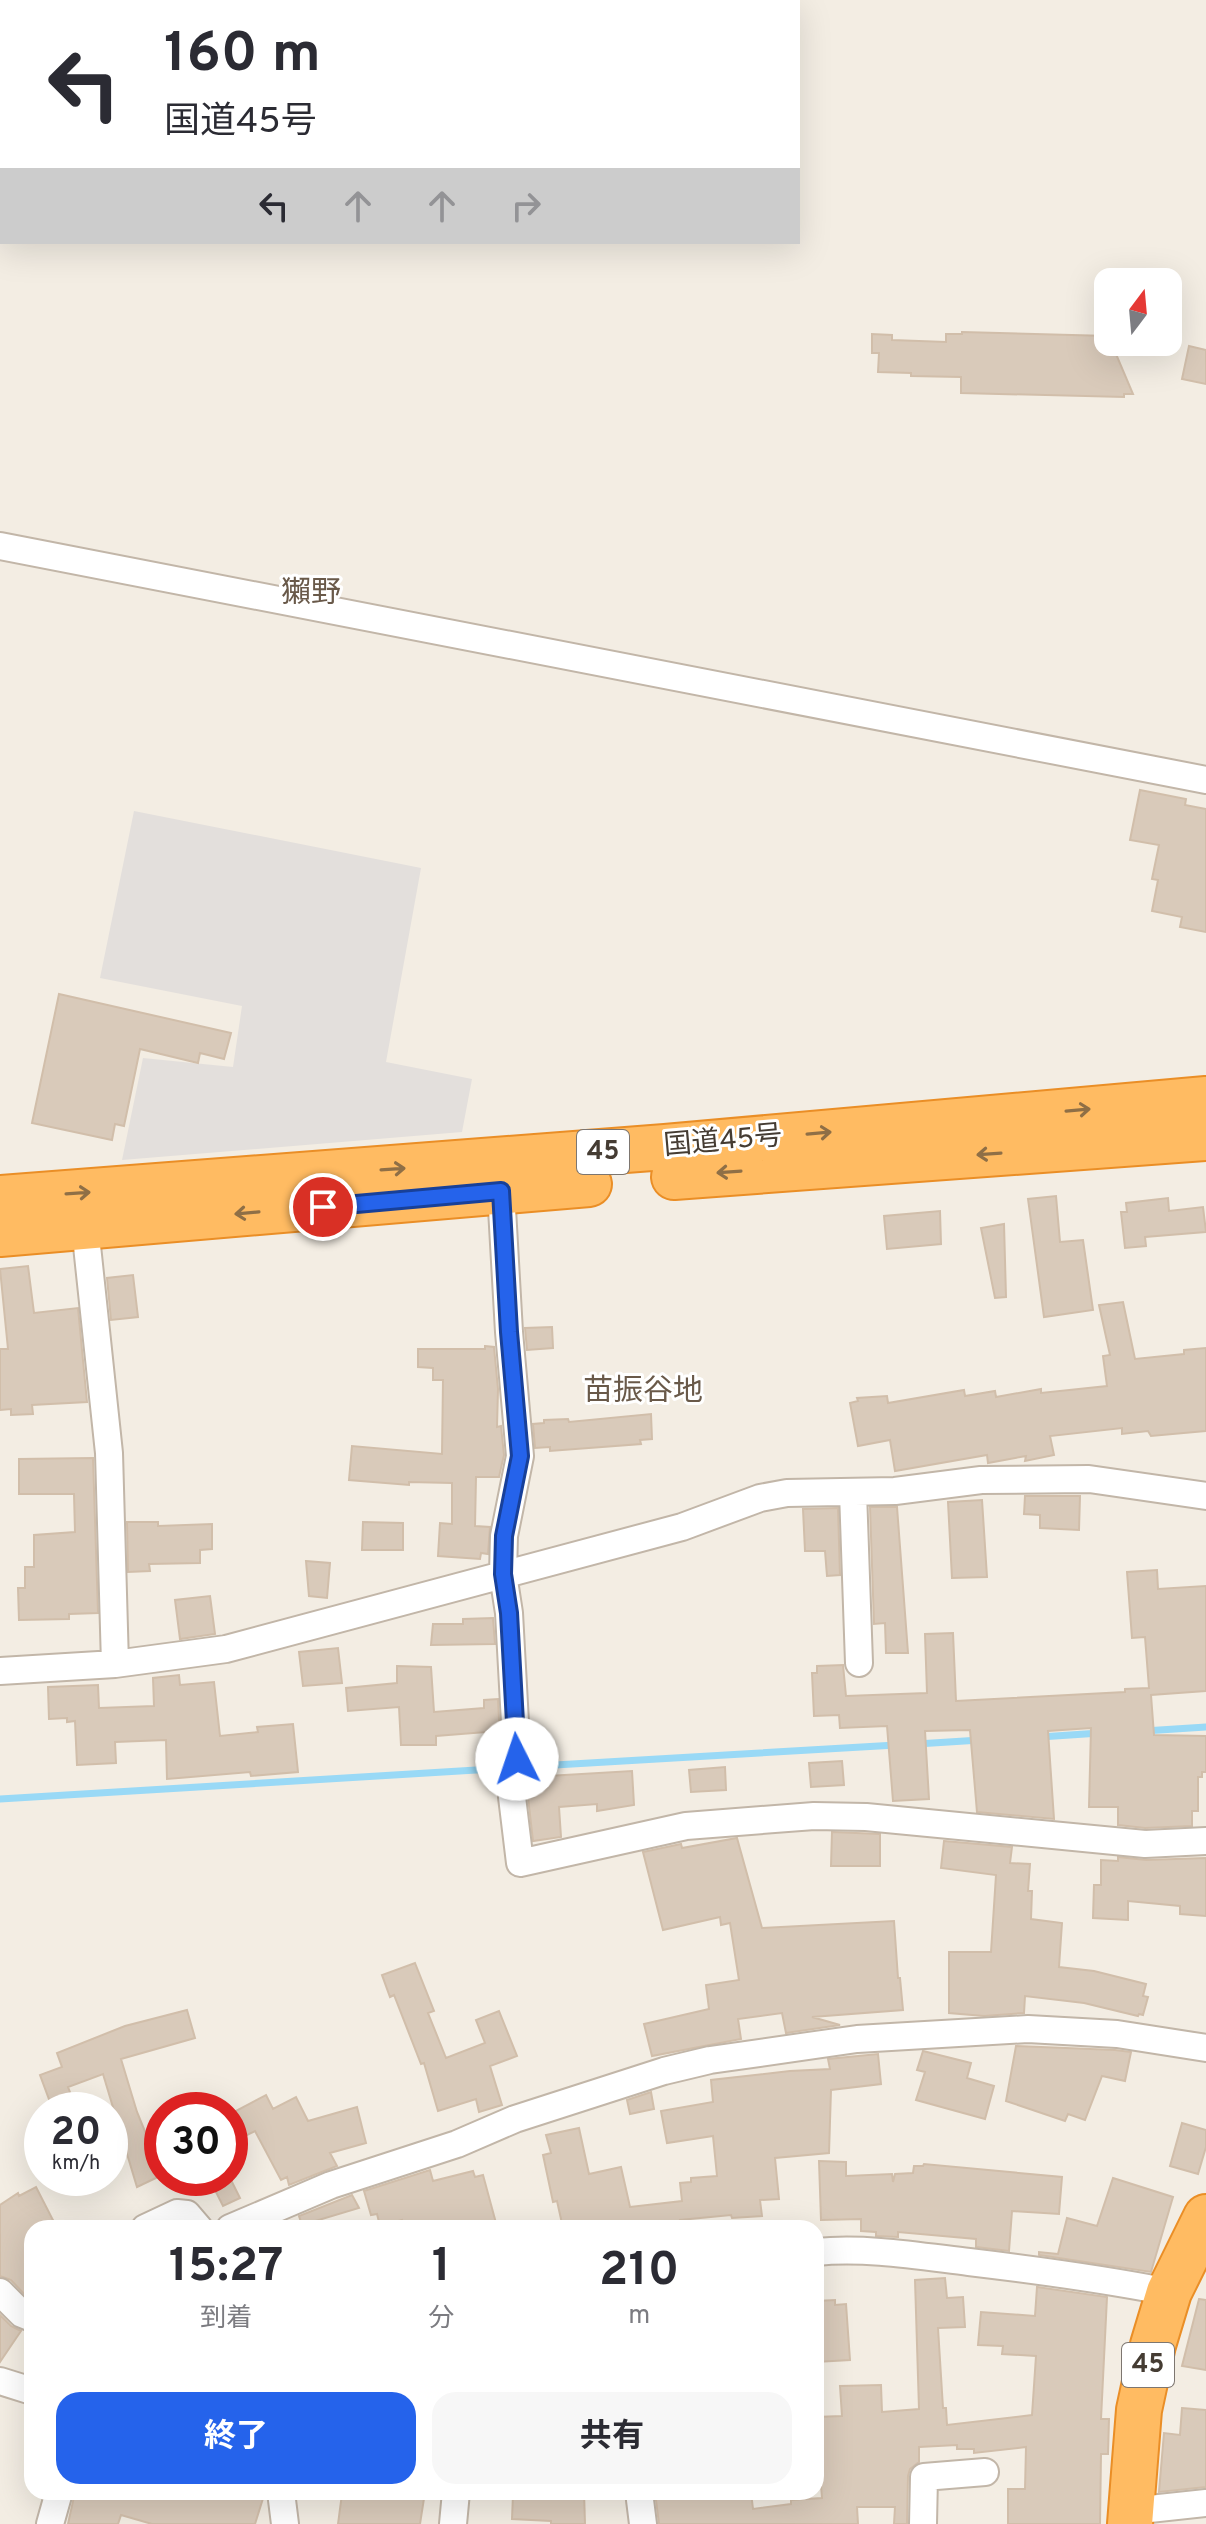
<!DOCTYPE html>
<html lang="ja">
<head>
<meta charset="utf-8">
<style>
  :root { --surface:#fff; --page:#f7f7f7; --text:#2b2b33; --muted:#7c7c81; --accent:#2563eb }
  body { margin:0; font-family:Overpass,"Noto Sans JP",sans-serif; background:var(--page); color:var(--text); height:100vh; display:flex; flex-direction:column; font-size:30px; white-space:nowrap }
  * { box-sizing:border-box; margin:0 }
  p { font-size:26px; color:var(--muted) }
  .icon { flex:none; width:44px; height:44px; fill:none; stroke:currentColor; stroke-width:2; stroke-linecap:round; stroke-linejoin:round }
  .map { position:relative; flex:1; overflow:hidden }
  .panel { position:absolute; left:24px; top:2220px; width:800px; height:280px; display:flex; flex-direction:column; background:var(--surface); border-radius:24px; box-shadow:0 8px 32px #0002 }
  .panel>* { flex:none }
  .hud { position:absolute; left:0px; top:0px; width:800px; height:244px; box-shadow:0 8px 32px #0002; background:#fff; color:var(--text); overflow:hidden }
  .needle { width:52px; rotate:16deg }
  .tools { position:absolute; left:1094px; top:268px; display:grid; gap:16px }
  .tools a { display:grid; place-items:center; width:88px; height:88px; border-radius:16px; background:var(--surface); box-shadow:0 8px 32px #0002; font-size:40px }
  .speed { position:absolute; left:24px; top:2092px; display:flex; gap:16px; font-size:40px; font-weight:700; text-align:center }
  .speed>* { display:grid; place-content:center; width:104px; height:104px; border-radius:50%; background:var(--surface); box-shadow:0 8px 32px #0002; line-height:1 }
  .speed small { font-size:20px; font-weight:400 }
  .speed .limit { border:12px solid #d22; background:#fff; color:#111 }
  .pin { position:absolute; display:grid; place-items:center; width:68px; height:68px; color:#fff; margin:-34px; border:4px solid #fff; border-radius:50%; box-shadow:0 2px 8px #0007 }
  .me { position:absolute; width:88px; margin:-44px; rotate:356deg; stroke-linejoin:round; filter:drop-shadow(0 0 6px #0008) }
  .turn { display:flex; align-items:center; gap:28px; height:168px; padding:0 32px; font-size:36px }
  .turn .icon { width:104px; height:104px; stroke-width:2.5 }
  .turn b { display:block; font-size:56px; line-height:68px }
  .lanes { display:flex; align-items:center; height:76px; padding:0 32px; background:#0003; justify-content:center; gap:40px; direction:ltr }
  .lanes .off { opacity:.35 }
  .eta { display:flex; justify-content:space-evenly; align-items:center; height:136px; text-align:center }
  .eta b { font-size:48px; font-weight:700; line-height:56px }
  .cta { display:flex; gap:16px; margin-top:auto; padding:16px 32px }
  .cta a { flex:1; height:92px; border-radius:24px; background:var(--accent); color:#fff; font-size:32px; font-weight:700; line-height:92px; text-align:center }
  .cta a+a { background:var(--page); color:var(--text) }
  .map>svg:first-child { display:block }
</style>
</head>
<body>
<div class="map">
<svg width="1206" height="2524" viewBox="0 0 1206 2524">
  <rect width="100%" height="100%" fill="#f3ede3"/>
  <path fill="#e3dfdc" d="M134,811L421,868L386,1062L472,1079L462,1132L122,1160L143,1058L233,1067L242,1006L100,978Z"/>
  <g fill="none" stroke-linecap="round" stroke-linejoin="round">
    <path stroke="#99d9f6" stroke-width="7" d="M1144,1731L1206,1727
      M1040,1737L1100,1733
      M917,1744L980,1740
      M521,1767L896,1745
      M0,1799L509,1768"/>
  </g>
  <path fill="#d9caba" stroke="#d1beaa" stroke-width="2" d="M962,332L1108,336V354H1116L1133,394H1124V397L961,393V377L911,376V373L878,372L879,353H872V334L892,335V340L946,342V334H962Z
    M1189,346L1206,350V384L1182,379Z
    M1140,790L1186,799L1185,805L1206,809V932L1180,927L1182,917L1152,911L1158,880L1152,879L1159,845L1130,840Z
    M59,994L231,1033L224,1059L200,1053L198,1063L140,1049L124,1126L115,1124L112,1140L32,1123Z
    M1056,1196L1060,1242L1083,1240L1093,1310L1044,1317L1028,1199Z
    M1168,1198L1169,1211L1203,1207L1206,1232L1145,1237L1146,1246L1125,1248L1121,1212H1127L1126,1203Z
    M940,1211L941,1244L887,1249L884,1216Z
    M1004,1224L1006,1297L995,1298L981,1228Z
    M28,1266L34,1313L78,1308L87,1402L32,1405L33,1414L11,1415V1409L0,1410V1349H8L0,1269Z
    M133,1275L138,1317L111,1320L107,1278Z
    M1123,1302L1135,1359L1184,1354V1350L1206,1348V1431L1151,1436L1148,1431L1122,1434V1428L1050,1436L1054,1455L1025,1461L1026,1456L988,1463L987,1455L895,1471L890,1440L858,1446L850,1403L858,1401L857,1398L887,1396L888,1403L964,1390L965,1396L995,1391L996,1397L1041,1389V1393L1107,1386L1103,1356L1110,1355L1099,1305Z
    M552,1327L553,1348L527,1350L525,1328Z
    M485,1346L494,1347L498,1389L497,1427L501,1426L504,1455L499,1477H476L475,1526L490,1527L488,1554L481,1553L480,1559L438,1556L440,1523L452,1524V1483L409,1482V1485L349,1480L352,1446L442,1454L443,1380H433V1368L418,1367V1349H485Z
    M651,1414L652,1439L640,1440L641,1444L550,1451V1447L535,1448L533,1424L544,1423V1420L568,1419L569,1422Z
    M93,1458L98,1613L69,1614V1619L19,1620L18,1588H25V1567H34V1535L75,1532L74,1494H19V1459Z
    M1025,1496H1080L1079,1530L1040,1528V1515L1024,1514Z
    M982,1500L987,1577L952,1578L948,1502Z
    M870,1507H897L908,1653H886L885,1623L874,1624Z
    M838,1508L840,1575L827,1576L825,1551H805L803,1509Z
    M127,1522H158V1526L212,1524V1549L200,1550V1563L149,1564L150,1571L128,1572Z
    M363,1522L403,1523V1550H362Z
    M306,1561L330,1563L327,1598L309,1596Z
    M1157,1570L1158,1589L1206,1586V1691L1151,1695L1154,1735L1206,1736V1772H1202V1777H1198V1811H1192V1826L1145,1828L1118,1825V1807H1089L1091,1728L1048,1731L1054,1819L977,1812L970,1730L925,1731L929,1799L893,1801L887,1726L840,1728L839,1715L814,1716L812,1673H817V1666L843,1665L846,1696L927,1693L925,1634L953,1633L956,1701L1125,1692V1689L1149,1688L1145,1637L1132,1638L1127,1572Z
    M210,1596L215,1634L180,1639L175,1600Z
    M493,1618L495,1644L431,1645L433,1624H463V1619Z
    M338,1648L342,1683L303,1686L299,1652Z
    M397,1666L431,1667L434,1712L484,1708V1700L498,1699L501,1760L489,1761L486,1732L436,1736V1745H401L399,1707L348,1711L346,1688L397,1683Z
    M179,1675L180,1685L214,1682L220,1736L258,1732L257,1727L293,1724L298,1772L251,1776L250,1772L167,1779L166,1740L115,1742L116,1763L77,1765L75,1721L67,1722V1718L49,1719L48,1687L98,1685L99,1708L154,1706L153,1678Z
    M842,1761L844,1785L811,1787L809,1763Z
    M725,1767L726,1790L691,1792L689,1770Z
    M632,1771L634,1805L597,1811V1804L559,1807L561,1837L533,1841L528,1797L531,1777Z
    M832,1832L880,1834V1866H831Z
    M737,1838L762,1928L894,1921L898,1978H900L903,2010L812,2017L840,2025L786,2033L782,2013L738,2019L741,2039L652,2056L644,2024L709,2009L706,1985L739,1980L730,1923L721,1925L720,1917L663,1930L643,1852L681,1844L682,1848Z
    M944,1841L1012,1847L1010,1863L1030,1864L1028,1891H1032L1031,1919L1062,1923L1059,1967L1094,1971L1146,1984L1143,1996L1148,1997L1143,2015L1139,2014L1138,2016L1084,2003L1025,1996L1024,2013L984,2016L949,2013V1952H991L996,1875L941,1868Z
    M1118,1857L1146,1860L1206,1858V1916L1180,1914V1906L1128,1901V1920L1093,1918L1094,1885H1101V1860L1118,1861Z
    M415,1963L434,2011L428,2013L446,2058L485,2043L476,2020L499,2011L517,2056L490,2066L502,2105L479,2112L476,2099L438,2111L424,2063L421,2064L394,1995L390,1997L382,1975Z
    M187,2010L195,2038L121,2059L137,2112L162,2173V2175L137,2187L103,2074L68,2087L77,2110H53L40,2075L62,2067L57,2053L125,2026Z
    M1016,2046L1115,2050L1131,2052L1125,2081L1102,2076L1085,2120L1068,2114L1065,2121L1006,2101Z
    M923,2051L971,2063L967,2078L994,2086L985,2119L916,2100L925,2072L917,2070Z
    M878,2054L881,2084L831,2090L829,2153L775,2158L779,2199L760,2200L762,2216L732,2218L731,2215L680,2220L681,2228H563L557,2201L553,2202L543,2155L551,2153L546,2135L579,2128L589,2174L621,2167L630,2207L682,2201L680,2183L691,2182V2178L717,2176L713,2136L667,2143L661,2111L713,2102L711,2080L790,2071L830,2069L828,2059Z
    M651,2092L654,2109L630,2114L627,2100Z
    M266,2095L273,2109L296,2097L308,2121L357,2107L366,2143L330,2153L337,2166L289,2185L287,2177L281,2180L255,2131L235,2141L230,2130V2114Z
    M1182,2123L1206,2130V2147L1198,2174L1170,2166Z
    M819,2161L846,2162V2176L892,2174L893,2182L895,2174L913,2173L914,2166H923L924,2164L1062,2177L1059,2214L1012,2211L1009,2251L976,2247V2239L898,2232V2237L876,2236V2232L861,2231V2219L821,2220Z
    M430,2170L433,2181L473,2171L475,2177L483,2175L496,2223L488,2225L489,2228H404L402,2220L380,2226L377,2214L371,2215L364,2191Z
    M209,2178H230L240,2198L223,2206Z
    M1113,2178L1173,2197L1151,2272L1039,2255V2252L1058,2254L1067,2218L1097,2226Z
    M36,2187L57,2228H32V2292L26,2296L11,2280L0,2276V2205L18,2193L19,2196Z
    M352,2195L359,2208L302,2225L299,2216Z
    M945,2278L947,2298L963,2297L965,2327L938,2328L943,2408H946L947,2425L1032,2415L1036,2356L1002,2354L1003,2346L978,2345L981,2312L1035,2316L1037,2287L1107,2297L1101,2419H1109L1108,2454H1101L1100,2524H1008V2489H1025L1026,2447L974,2453V2449H957V2445L919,2447V2462L910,2469L908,2476L907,2524H894L895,2507H857L858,2524H659L655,2492H751L753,2509L791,2504V2500L822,2498L816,2417L842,2416L840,2386L881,2385L882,2412L919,2409L915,2280Z
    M1199,2299L1206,2300V2370L1182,2366Z
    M835,2300V2305L846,2304L850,2360L816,2362V2301Z
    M0,2315L11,2326L21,2331L0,2362Z
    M1182,2408L1206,2410V2487L1159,2492L1164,2433L1180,2435Z
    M75,2492H265L255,2524H152L121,2515L118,2524H68Z
    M366,2492H425L420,2524H338L342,2494Z
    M533,2492H584L585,2524H551V2521L512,2519L513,2495L533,2496Z"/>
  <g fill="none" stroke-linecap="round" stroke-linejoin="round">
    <defs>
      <path id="street" d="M0,546L1206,780
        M501,1191L509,1332L520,1456L504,1536L503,1574L509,1613L517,1759L512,1797L520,1863L686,1826L814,1816L866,1817L1145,1844L1206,1841
        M85,1227L109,1453L115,1664
        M853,1492L859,1663
        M0,1671L115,1664L226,1649L682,1527L760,1498L787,1493L895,1491L981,1480L1089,1479L1206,1496
        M145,2228L177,2213L187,2214L199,2228
        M230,2228L331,2185L457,2144L515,2119L664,2071L710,2060L857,2039L1028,2029L1117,2034L1206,2048
        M816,2252C866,2247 919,2256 969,2262C1036,2270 1103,2279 1169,2292
        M0,2292L22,2314L32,2318
        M0,2381L32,2391
        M281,2492L285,2524
        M639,2492L643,2524
        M1131,2511L1206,2503
        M50,2524L59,2492
        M453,2524L456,2492
        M923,2524L924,2477L985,2472"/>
      <path id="highway" d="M674,1177L1206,1138
        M0,1198L665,1147L1206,1099
        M0,1234L589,1184
        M1130,2524L1139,2410L1153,2345L1169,2292L1206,2217"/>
    </defs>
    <use href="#street" stroke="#c2b6a8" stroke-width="30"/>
    <use href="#highway" stroke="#ea8e26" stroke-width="48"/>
    <use href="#street" stroke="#fff" stroke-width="26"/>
    <use href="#highway" stroke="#ffbb62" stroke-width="44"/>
  </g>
  <defs><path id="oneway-shaft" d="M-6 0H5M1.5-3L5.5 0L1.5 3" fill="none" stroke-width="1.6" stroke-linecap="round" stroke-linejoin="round" transform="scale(2)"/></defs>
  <g stroke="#8f6f46">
    <use href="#oneway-shaft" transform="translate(1078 1110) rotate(-5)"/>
    <use href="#oneway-shaft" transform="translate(819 1133) rotate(-5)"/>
    <use href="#oneway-shaft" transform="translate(989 1154) rotate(176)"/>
    <use href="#oneway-shaft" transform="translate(393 1169) rotate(-4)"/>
    <use href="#oneway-shaft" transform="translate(729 1172) rotate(176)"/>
    <use href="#oneway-shaft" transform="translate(78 1193) rotate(-4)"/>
    <use href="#oneway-shaft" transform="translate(247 1213) rotate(175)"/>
  </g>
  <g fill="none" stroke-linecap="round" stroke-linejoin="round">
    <defs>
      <path id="route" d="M323,1207L501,1191L509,1332L520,1456L504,1536L503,1574L509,1613L517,1759"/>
    </defs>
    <use href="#route" stroke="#184099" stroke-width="20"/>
    <use href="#route" stroke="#2563eb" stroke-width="14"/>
  </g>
  <g text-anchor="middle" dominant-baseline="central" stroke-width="6" stroke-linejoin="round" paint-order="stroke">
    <g fill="#fff" stroke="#7d7670" stroke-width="2">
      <rect x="577" y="1130" width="52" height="44" rx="6"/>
      <rect x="1122" y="2343" width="52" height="44" rx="6"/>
    </g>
    <g font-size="26" font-weight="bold" fill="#453c33">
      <text x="603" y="1152">45</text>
      <text x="1148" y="2365">45</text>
    </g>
    <g font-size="28" fill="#453c33" stroke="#fff">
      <text transform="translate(723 1142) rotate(-5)">国道45号</text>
    </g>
    <g font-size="30" fill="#695949" stroke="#fff">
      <text x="311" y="594">獺野</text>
      <text x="643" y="1392">苗振谷地</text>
    </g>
  </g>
</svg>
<div class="tools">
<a><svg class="needle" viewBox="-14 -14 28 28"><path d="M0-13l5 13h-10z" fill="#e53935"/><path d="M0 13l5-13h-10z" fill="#7c7c81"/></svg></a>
</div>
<div class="speed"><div>20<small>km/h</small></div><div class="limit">30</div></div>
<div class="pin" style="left:323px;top:1207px;background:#d93025"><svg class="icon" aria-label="arrive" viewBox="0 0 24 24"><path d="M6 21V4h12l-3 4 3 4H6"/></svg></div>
<svg class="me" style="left:517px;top:1759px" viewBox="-20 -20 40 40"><circle r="19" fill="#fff"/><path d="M0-13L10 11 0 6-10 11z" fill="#2563eb"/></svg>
<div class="hud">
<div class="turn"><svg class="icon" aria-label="left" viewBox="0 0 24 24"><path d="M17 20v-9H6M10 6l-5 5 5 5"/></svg><div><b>160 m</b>国道45号</div></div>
<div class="lanes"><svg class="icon" aria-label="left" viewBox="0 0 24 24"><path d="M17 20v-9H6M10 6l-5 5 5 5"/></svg><svg class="icon off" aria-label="ahead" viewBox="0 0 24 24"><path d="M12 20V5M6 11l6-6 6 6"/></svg><svg class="icon off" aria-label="ahead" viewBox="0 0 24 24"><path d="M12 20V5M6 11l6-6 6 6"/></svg><svg class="icon off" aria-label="right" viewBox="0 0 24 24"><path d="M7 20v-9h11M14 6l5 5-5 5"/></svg></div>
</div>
<section class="panel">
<div class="eta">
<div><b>15:27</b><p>到着</p></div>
<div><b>1</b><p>分</p></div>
<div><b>210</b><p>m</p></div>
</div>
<div class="cta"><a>終了</a><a>共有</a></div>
</section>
</div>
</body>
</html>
